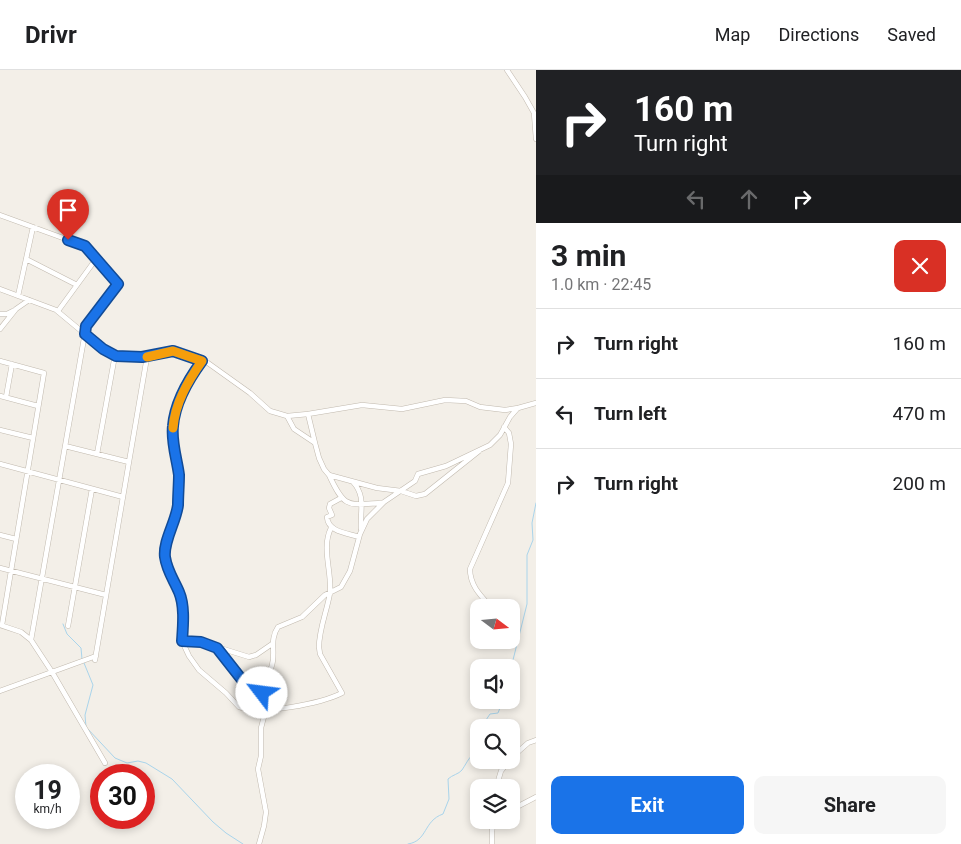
<!DOCTYPE html>
<html lang="en">
<head>
<meta charset="utf-8">
<style>
  :root { --surface:#fff; --page:#f6f6f6; --text:#202124; --muted:#757577; --line:#e0e0e0; --accent:#1a73e8 }
  body { margin:0; font-family:Roboto,sans-serif; background:var(--page); color:var(--text); height:100vh; display:flex; flex-direction:column; font-size:19px; white-space:nowrap }
  * { box-sizing:border-box; margin:0 }
  p { font-size:16px; color:var(--muted) }
  .icon { flex:none; width:28px; height:28px; fill:none; stroke:currentColor; stroke-width:2; stroke-linecap:round; stroke-linejoin:round }
  .map { position:relative; flex:1; overflow:hidden }
  .sheet { display:flex; flex-direction:column; background:var(--surface); width:425px }
  .sheet>* { flex:none }
  .banner { background:#202124; color:#fff; overflow:hidden }
  .needle { width:32px; rotate:106deg }
  .fabs { position:absolute; left:470px; top:529px; display:grid; gap:10px }
  .fabs a { display:grid; place-items:center; width:50px; height:50px; border-radius:10px; background:var(--surface); box-shadow:0 2px 8px #0003; font-size:25px }
  .speed { position:absolute; left:15px; top:694px; display:flex; gap:10px; font-size:25px; font-weight:700; text-align:center }
  .speed>* { display:grid; place-content:center; width:65px; height:65px; border-radius:50%; background:var(--surface); box-shadow:0 2px 8px #0003; line-height:1 }
  .speed small { font-size:12px; font-weight:400 }
  .speed .limit { border:8px solid #d22; background:#fff; color:#111 }
  .pin { position:absolute; display:grid; place-items:center; width:42px; height:42px; color:#fff; margin:-51px -21px; border-radius:50% 50% 50% 0; rotate:-45deg; box-shadow:0 0 5px #0007 }
  .pin .icon { rotate:45deg }
  .me { position:absolute; width:55px; margin:-28px; rotate:300deg; stroke-linejoin:round; filter:drop-shadow(0 0 4px #0008) }
  .turn { display:flex; align-items:center; gap:18px; height:105px; padding:0 15px; font-size:22px }
  .turn .icon { width:65px; height:65px; stroke-width:2.5 }
  .turn b { display:block; font-size:35px; line-height:42px }
  .lanes { display:flex; align-items:center; height:48px; padding:0 15px; background:#0003; justify-content:center; gap:25px; direction:ltr }
  .lanes .off { opacity:.35 }
  .round { display:grid; place-items:center; flex:none; width:52px; height:52px; border-radius:10px; background:var(--page) }
  .summary { display:flex; align-items:center; justify-content:space-between; height:85px; padding:0 15px }
  h1 { font-size:30px; font-weight:700; line-height:38px }
  .primary-button { display:flex; gap:10px; margin-top:auto; padding:10px 15px }
  .primary-button a { flex:1; height:58px; border-radius:10px; background:var(--accent); color:#fff; font-size:20px; font-weight:700; line-height:58px; text-align:center }
  .primary-button a+a { background:var(--page); color:var(--text) }
  ul { padding:0; list-style:none }
  li { display:flex; align-items:center; gap:15px; height:70px; padding:0 15px; border-top:1px solid var(--line) }
  li div { flex:1 }
  li b { display:block; font-size:19px }
  li em { font-style:normal }
  header { display:flex; align-items:center; gap:30px; box-sizing:border-box; height:70px; padding:0 25px; background:var(--surface); border-bottom:1px solid var(--line) }
  header strong { font-size:24px }
  nav { display:flex; gap:28px; margin-inline-start:auto; font-size:18px }
  main { display:flex; flex:1; min-height:0 }
  .map>svg:first-child { display:block }
</style>
</head>
<body>
<header>
<strong>Drivr</strong>
<nav><a>Map</a><a>Directions</a><a>Saved</a></nav>
</header>
<main>
<div class="map">
<svg width="536" height="774" viewBox="0 0 536 774">
  <rect width="100%" height="100%" fill="#f3efe8"/>
  <g fill="none" stroke-linecap="round" stroke-linejoin="round">
    <path stroke="#a9d4eb" stroke-width="1" d="M63,554L67,564L81,578L82,589
      M84,593L93,615L85,645L86,657L115,688L127,693L138,691L146,693L172,709L213,752L226,763L243,774
      M511,598L527,534V485L533,470L532,453L536,433
      M487,658L486,650L490,644L498,643L503,630
      M408,774C428,771 423,751 443,744L449,729L448,709C452,705 459,704 462,700C468,691 469,686 479,680"/>
    <defs>
      <path id="street" d="M507,0L525,27L534,43L536,69
        M0,145L85,176L118,213L86,257L31,570
        M26,189L77,215
        M0,219L56,240L103,279L116,286L142,287L154,286L173,281L208,293L250,323L270,341L277,343L287,346L308,344L362,335L402,339L445,330L466,331L480,337L505,340L518,338L536,333
        M18,226L33,157
        M58,241L96,189
        M0,244H7L13,241
        M0,259L16,239L29,230
        M0,291L44,303L2,555
        M201,291L184,321L179,332L173,355L175,385L179,407L177,436L175,452L165,480L166,489L173,514L180,524L183,552L182,571L189,586L199,600L226,623L239,637C260,646 322,633 342,623L320,584L319,577C319,559 327,541 330,523C332,501 321,478 331,458
        M0,326L38,336
        M6,327L12,294
        M308,344L315,373
        M287,346L294,359L315,373L319,388L324,399L329,405L377,418L401,421L416,426L425,424L479,381
        M0,360L33,368
        M65,376L129,392
        M97,384L115,285
        M0,394L123,427
        M329,405C345,439 347,435 382,433
        M353,412C366,426 360,441 361,459
        M341,428L330,434L329,438L332,445L327,447C328,462 347,463 359,467
        M0,465L16,469
        M0,498L106,525
        M492,538C481,526 470,516 470,499L508,413L511,374L509,363L504,357
        M0,555L21,562L31,570L52,602L105,693
        M68,556L92,419
        M182,571L201,572L249,587L256,585L272,574
        M217,579L250,620H260
        M95,590L147,287
        M0,621L96,586
        M511,688L528,673L536,670
        M496,718L501,701L510,690
        M511,740L536,727
        M259,774L264,756L266,742L258,699L261,686V658L266,639L265,629L260,620C263,611 270,604 272,595C276,582 269,570 278,557L302,547L325,525L341,517L350,501L360,464L367,449L384,432L415,411L418,404L446,396L490,375L500,365L510,347L517,339
        M492,774V761L494,750"/>
    </defs>
    <use href="#street" stroke="#c1b9ae" stroke-width="5.5"/>
    <use href="#street" stroke="#fff" stroke-width="4.5"/>
  </g>
  <g fill="none" stroke-linecap="round" stroke-linejoin="round">
    <defs>
      <path id="route" d="M68,170L85,176L118,214L86,256L85,264L103,279L116,286L142,287L173,281L202,291C188,310 175,332 173,356C171,372 177,389 179,405C179,414 178,426 178,435C176,452 163,471 165,487C167,501 174,510 179,522C185,536 183,556 182,571L201,572L217,578L250,620H260L262,623"/>
    </defs>
    <use href="#route" stroke="#114b97" stroke-width="12"/>
    <use href="#route" stroke="#1a73e8" stroke-width="9"/>
    <path stroke="#f59e0b" stroke-width="9" d="M147,287L173,281L202,291C188,311 175,333 173,358"/>
  </g>
</svg>
<div class="fabs">
<a><svg class="needle" viewBox="-14 -14 28 28"><path d="M0-13l5 13h-10z" fill="#e53935"/><path d="M0 13l5-13h-10z" fill="#757577"/></svg></a>
<a><svg class="icon" aria-label="sound" viewBox="0 0 24 24"><path d="M4 9h4l5-4v14l-5-4H4zM17 9q2 3 0 6"/></svg></a>
<a><svg class="icon" aria-label="search" viewBox="0 0 24 24"><circle cx="10" cy="10" r="6"/><path d="M15 15l6 6"/></svg></a>
<a><svg class="icon" aria-label="layers" viewBox="0 0 24 24"><path d="M12 4l9 5-9 5-9-5zM3 14l9 5 9-5"/></svg></a>
</div>
<div class="speed"><div>19<small>km/h</small></div><div class="limit">30</div></div>
<div class="pin" style="left:68px;top:170px;background:#d93025"><svg class="icon" aria-label="arrive" viewBox="0 0 24 24"><path d="M6 21V4h12l-3 4 3 4H6"/></svg></div>
<svg class="me" style="left:262px;top:623px" viewBox="-20 -20 40 40"><circle r="19" fill="#fff"/><path d="M0-13L10 11 0 6-10 11z" fill="#1a73e8"/></svg>
</div>
<section class="sheet">
<div class="banner">
<div class="turn"><svg class="icon" aria-label="right" viewBox="0 0 24 24"><path d="M7 20v-9h11M14 6l5 5-5 5"/></svg><div><b>160 m</b>Turn right</div></div>
<div class="lanes"><svg class="icon off" aria-label="left" viewBox="0 0 24 24"><path d="M17 20v-9H6M10 6l-5 5 5 5"/></svg><svg class="icon off" aria-label="ahead" viewBox="0 0 24 24"><path d="M12 20V5M6 11l6-6 6 6"/></svg><svg class="icon" aria-label="right" viewBox="0 0 24 24"><path d="M7 20v-9h11M14 6l5 5-5 5"/></svg></div>
</div>
<div class="summary"><div><h1>3 min</h1><p>1.0 km · 22:45</p></div><a class="round" style="background:#d93025;color:#fff"><svg class="icon" aria-label="close" viewBox="0 0 24 24"><path d="M6 6l12 12M18 6L6 18"/></svg></a></div>
<ul>
<li><svg class="icon" aria-label="right" viewBox="0 0 24 24"><path d="M7 20v-9h11M14 6l5 5-5 5"/></svg><div><b>Turn right</b></div><em>160 m</em></li>
<li><svg class="icon" aria-label="left" viewBox="0 0 24 24"><path d="M17 20v-9H6M10 6l-5 5 5 5"/></svg><div><b>Turn left</b></div><em>470 m</em></li>
<li><svg class="icon" aria-label="right" viewBox="0 0 24 24"><path d="M7 20v-9h11M14 6l5 5-5 5"/></svg><div><b>Turn right</b></div><em>200 m</em></li>
</ul>
<div class="primary-button"><a>Exit</a><a>Share</a></div>
</section>
</main>
</body>
</html>
